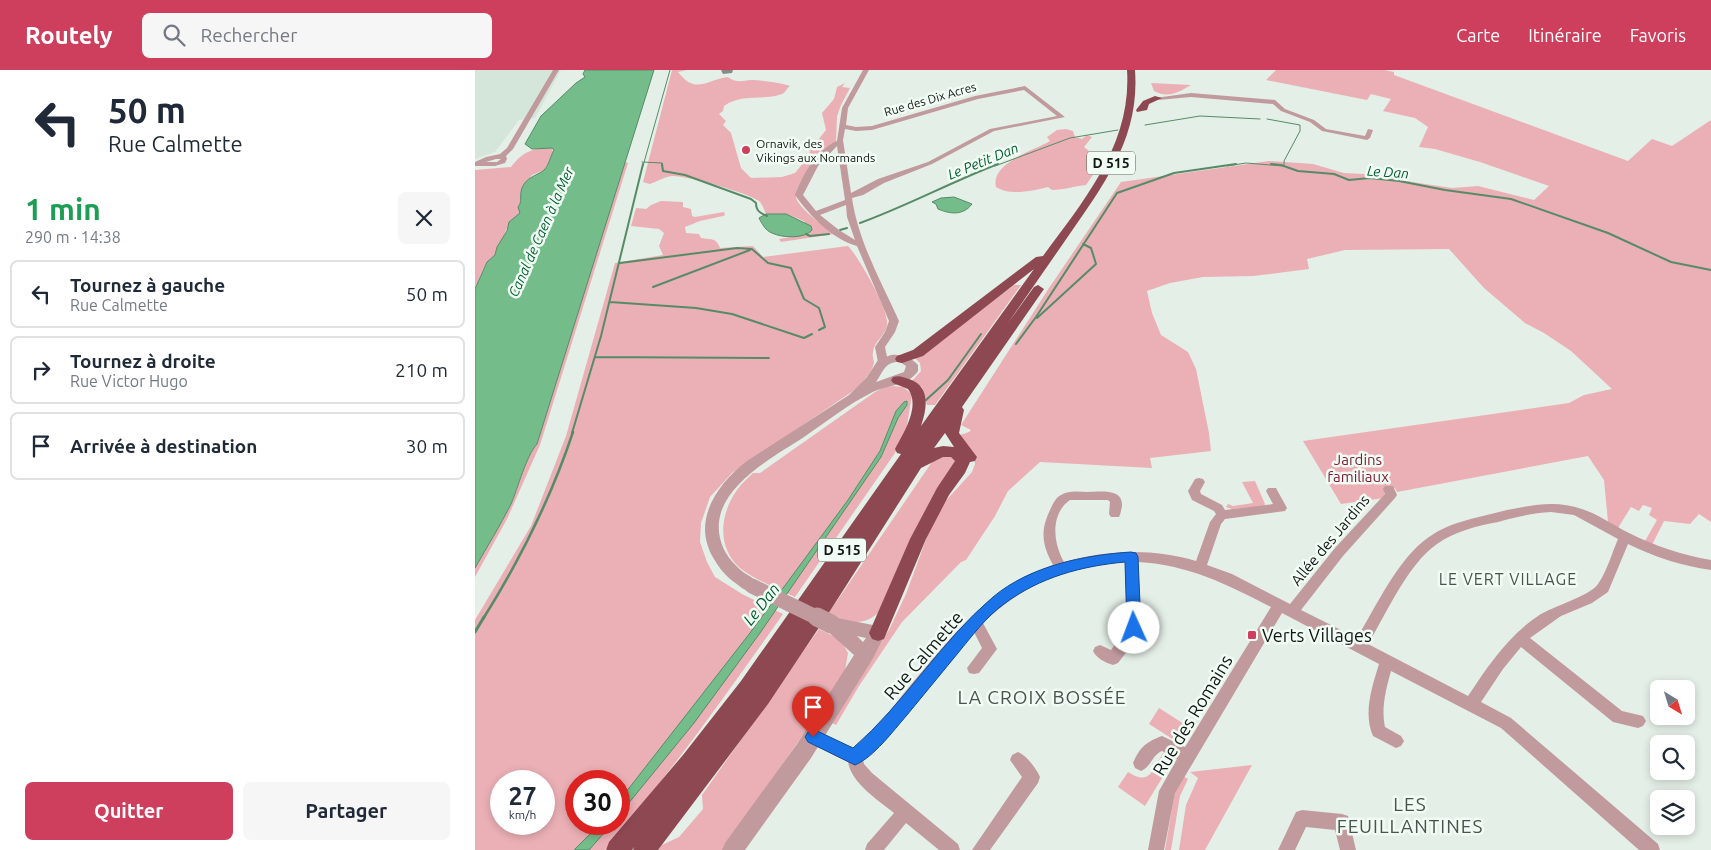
<!DOCTYPE html>
<html lang="fr">
<head>
<meta charset="utf-8">
<style>
  :root { --surface:#fff; --page:#f6f6f7; --text:#1f2937; --muted:#747a83; --line:#e0e1e3; --accent:#ce3e5d }
  body { margin:0; font-family:Ubuntu,sans-serif; background:var(--page); color:var(--text); height:100vh; display:flex; flex-direction:column; font-size:19px; white-space:nowrap }
  * { box-sizing:border-box; margin:0 }
  p { font-size:16px; color:var(--muted) }
  .icon { flex:none; width:28px; height:28px; fill:none; stroke:currentColor; stroke-width:2; stroke-linecap:round; stroke-linejoin:round }
  .map { position:relative; flex:1; overflow:hidden }
  .panel { display:flex; flex-direction:column; background:var(--surface); width:475px }
  .panel>* { flex:none }
  .banner { background:#fff; color:var(--text); overflow:hidden }
  .needle { width:32px; rotate:142deg }
  .fabs { position:absolute; left:1175px; top:610px; display:grid; gap:10px }
  .fabs a { display:grid; place-items:center; width:45px; height:45px; border-radius:8px; background:var(--surface); box-shadow:0 2px 8px #0003; font-size:25px }
  .speed { position:absolute; left:15px; top:700px; display:flex; gap:10px; font-size:25px; font-weight:700; text-align:center }
  .speed>* { display:grid; place-content:center; width:65px; height:65px; border-radius:50%; background:var(--surface); box-shadow:0 2px 8px #0003; line-height:1 }
  .speed small { font-size:12px; font-weight:400 }
  .speed .limit { border:8px solid #d22; background:#fff; color:#111 }
  .pin { position:absolute; display:grid; place-items:center; width:42px; height:42px; color:#fff; margin:-51px -21px; border-radius:50% 50% 50% 0; rotate:-45deg; box-shadow:0 0 5px #0007 }
  .pin .icon { rotate:45deg }
  .me { position:absolute; width:55px; margin:-28px; rotate:358deg; stroke-linejoin:round; filter:drop-shadow(0 0 4px #0008) }
  .turn { display:flex; align-items:center; gap:18px; height:105px; padding:0 25px; font-size:22px }
  .turn .icon { width:65px; height:65px; stroke-width:2.5 }
  .turn b { display:block; font-size:35px; line-height:42px }
  .round { display:grid; place-items:center; flex:none; width:52px; height:52px; border-radius:8px; background:var(--page) }
  .headline { display:flex; align-items:center; justify-content:space-between; height:85px; padding:0 25px }
  h1 { font-size:30px; font-weight:700; line-height:38px; color:#1e9e55 }
  .cta { display:flex; gap:10px; margin-top:auto; padding:10px 25px }
  .cta a { flex:1; height:58px; border-radius:8px; background:var(--accent); color:#fff; font-size:20px; font-weight:700; line-height:58px; text-align:center }
  .cta a+a { background:var(--page); color:var(--text) }
  ul { padding:0; list-style:none }
  li { display:flex; align-items:center; gap:15px; height:68px; margin:0 10px 8px; padding:0 15px; border:2px solid var(--line); border-radius:8px }
  li div { flex:1 }
  li b { display:block; font-size:19px }
  li em { font-style:normal }
  header { display:flex; align-items:center; gap:30px; box-sizing:border-box; height:70px; padding:0 25px; background:var(--accent); color:#fff }
  header strong { font-size:24px }
  nav { display:flex; gap:28px; margin-inline-start:auto; font-size:18px }
  .search { width:350px; height:45px; background:var(--page); display:flex; align-items:center; gap:12px; box-sizing:border-box; padding:0 18px; border-radius:8px; color:var(--muted); font-size:19px }
  main { display:flex; flex:1; min-height:0 }
  .map>svg:first-child { display:block }
</style>
</head>
<body>
<header>
<strong>Routely</strong>
<div class="search"><svg class="icon" aria-label="search" viewBox="0 0 24 24"><circle cx="10" cy="10" r="6"/><path d="M15 15l6 6"/></svg>Rechercher</div>
<nav><a>Carte</a><a>Itinéraire</a><a>Favoris</a></nav>
</header>
<main>
<section class="panel">
<div class="banner">
<div class="turn"><svg class="icon" aria-label="left" viewBox="0 0 24 24"><path d="M17 20v-9H6M10 6l-5 5 5 5"/></svg><div><b>50 m</b>Rue Calmette</div></div>
</div>
<div class="headline"><div><h1>1 min</h1><p>290 m · 14:38</p></div><a class="round"><svg class="icon" aria-label="close" viewBox="0 0 24 24"><path d="M6 6l12 12M18 6L6 18"/></svg></a></div>
<ul>
<li><svg class="icon" aria-label="left" viewBox="0 0 24 24"><path d="M17 20v-9H6M10 6l-5 5 5 5"/></svg><div><b>Tournez à gauche</b><p>Rue Calmette</p></div><em>50 m</em></li>
<li><svg class="icon" aria-label="right" viewBox="0 0 24 24"><path d="M7 20v-9h11M14 6l5 5-5 5"/></svg><div><b>Tournez à droite</b><p>Rue Victor Hugo</p></div><em>210 m</em></li>
<li><svg class="icon" aria-label="arrive" viewBox="0 0 24 24"><path d="M6 21V4h12l-3 4 3 4H6"/></svg><div><b>Arrivée à destination</b></div><em>30 m</em></li>
</ul>
<div class="cta"><a>Quitter</a><a>Partager</a></div>
</section>
<div class="map">
<svg width="1236" height="780" viewBox="0 0 1236 780">
  <rect width="100%" height="100%" fill="#e4efe7"/>
  <path fill="#d4e6d9" d="M0,0H86L60,48L44,50L20,82L0,89Z"/>
  <path fill="#ebb0b5" fill-rule="evenodd" d="M197,0H212L203,2C221,25 230,10 253,7C260,13 267,11 276,10C283,10 308,13 315,16C311,19 311,22 307,24C288,31 267,23 249,36L248,41L244,44L251,51L248,55L256,63L266,98L276,108L307,107L320,103L334,86L335,80L351,60L347,43L359,29L362,17L370,13L367,17L375,18L366,35L362,46L361,72C349,79 319,112 321,127C322,137 351,158 359,164L306,172L304,169L334,164L329,151L311,144H291C289,140 287,133 284,131C273,123 210,105 197,106C189,107 183,111 175,114L168,112Z
    M801,0H909L919,2V5L1153,91L1177,69L1197,76L1236,50V452L1224,444L1215,454L1189,451L1177,475L1170,471L1182,450L1174,445L1177,438L1168,435L1164,441L1156,437L1143,458L1133,452L1129,410L1113,386L922,422L920,418L910,419L909,428L866,434L828,371L1094,333L1109,325L1137,319L1096,281L1069,263L1050,253L1009,218L974,179L870,180L832,189L834,199L778,206L728,207L695,213L672,221L677,243L686,265L713,282L721,299L734,363L736,381L675,388L677,398L565,392L533,421L520,446L491,490L486,492L427,552L384,616L361,655L357,653L415,558L431,524L452,467L466,436L497,402L500,394L499,387L482,366L494,362L496,360L486,355L574,218L646,112L794,91L838,94L869,103L908,105L937,112L977,118L1003,116L1059,130L1074,116L1005,92L960,79L944,77L953,57L940,48L908,41L916,29L896,24L892,30L791,10Z
    M676,13L716,15C704,22 693,29 679,21Z
    M591,59L598,61L600,67L607,69L612,65L617,67L609,77L618,84L613,89L624,96L611,115C599,116 589,120 577,120L573,117C557,121 535,126 521,117C515,93 560,80 575,71L572,67L582,60Z
    M77,78L78,82L76,90L69,100L57,105L47,119L45,143L32,158L28,169L22,177L20,185C8,193 6,206 0,219V100L36,97C47,82 58,77 77,78Z
    M150,92L153,93L65,375L32,449L0,507V498C12,477 25,456 36,434C43,418 51,386 62,374Z
    M186,131L208,132V137L216,139L217,146L220,147L249,142L250,145L248,146L225,151L210,157L211,163L224,164L226,168C236,170 241,167 245,178L278,176L288,187L373,176C383,186 415,241 412,255C411,265 399,271 398,282C397,286 399,290 399,293C396,305 386,313 378,321L257,403L235,427L226,453L225,472L232,492L240,507L267,524L308,544C251,625 194,705 130,780H0V550L56,456L91,366L140,193L188,185L184,176L189,163L184,159L156,156L161,138L171,139L176,135ZM26,711H69V754H26ZM101,711H144V754H101Z
    M539,215H546L460,335H452L447,317L437,311L446,301L445,293L440,288Z
    M418,316L428,317L437,324L431,362L420,383L320,527C303,519 285,512 269,501C241,481 244,445 262,420C267,413 273,408 278,403H285L400,322L410,317Z
    M464,386L478,387L482,394L407,539C390,558 373,553 353,544L459,389Z
    M780,411L790,434L789,436L757,439L751,437L753,434L758,436L778,433L767,412Z
    M344,559L360,567L368,574L373,583L370,601L341,646L248,780H183L187,775L204,767L228,739L227,725Z
    M684,638L717,659L707,675L674,654Z
    M691,682L696,686L698,690L670,736L643,717L653,702C675,716 677,701 688,683Z
    M777,695L730,780H704L711,735L723,708L715,702Z
    M708,706L713,709L705,726L696,780H690L700,721Z"/>
  <path fill="#74bd8b" stroke="#578b67" d="M110,0H179L62,374C51,386 43,418 36,434C25,456 12,477 0,498V219L12,192L20,185L22,177L32,161L34,152L45,143L43,137C48,131 44,126 47,118C51,108 60,106 68,101C74,96 75,87 79,80L77,78L57,79L50,74L66,46L101,13L110,7L108,4Z
    M479,127L497,134C488,146 475,144 463,139L461,134L457,132L466,128Z
    M291,144H311L336,156L337,160C330,169 307,168 297,163C291,161 287,154 284,148Z
    M432,331V335L423,348L406,387L285,563L219,653L144,745V731L275,563L373,430L405,381L421,341L429,332Z
    M125,754H137L114,780H99Z"/>
  <g fill="none" stroke-linecap="round" stroke-linejoin="round">
    <path stroke="#578b67" stroke-width="1" d="M792,49L825,55V61L809,91V95
      M670,55L725,46L785,49
      M167,92L187,93V96
      M168,96L195,0
      M520,96L595,68L643,60
      M752,96L771,93L808,96"/>
    <path stroke="#578b67" stroke-width="2" d="M187,94L188,101L210,105L276,129L281,133C281,141 285,143 292,146
      M796,94L806,95L823,101L859,104L874,110L895,108L924,111L970,120L1036,129L1133,163L1196,192L1236,200
      M385,153C432,136 476,112 523,94
      M365,160L372,158
      M331,164L335,166L354,164
      M145,193L262,178L277,179L293,193L316,198L329,229L344,238L350,257L344,260
      M178,217L275,180
      M135,232L221,238L257,244L329,268L337,264
      M562,248L621,194L616,178L608,174
      M541,274L561,247L642,123L699,103L761,94
      M120,287L294,288
      M451,330L473,310L506,264
      M97,363L126,266L168,94"/>
    <path stroke="#578b67" stroke-width="2.5" d="M8,549C45,490 76,428 98,362"/>
    <path stroke="#578b67" stroke-width="3" d="M0,562L9,547"/>
    <path fill="#c19a9e" fill-rule="evenodd" d="M78,0H84L38,79L31,86L32,89L30,93L20,96H0V92L11,87L25,84L32,78ZM21,89H26L22,92H11Z
      M388,0H394L373,38L371,55L381,57L397,56L500,26L550,16L590,47L519,61L457,94L409,113L388,125L377,128C383,171 406,211 424,251L420,262L410,277L413,292L408,295L403,292L400,277L410,262L414,251L382,176C357,169 335,146 320,125C327,105 342,80 362,71L367,38ZM549,20L582,46L515,59L453,92L403,109L376,123L368,70L370,59L381,61L397,60L503,29ZM362,76L370,130L341,141L328,125L343,96ZM371,135L372,147L380,170L364,160L345,145Z
      M716,23L800,30L810,39L839,50L851,59L890,66L893,59L898,60L895,68L892,70L847,61L835,52L806,41L798,34L716,27L683,30L680,28Z
      M724,408L728,409L730,412L725,421L726,424L747,435L750,440L798,434L791,421L793,418H801L812,438L810,441L750,449L746,454L732,495L757,504L815,534L860,478L910,424L908,419L910,416H918L922,425L920,428L868,486L826,540L882,568C901,537 923,488 954,467C976,451 1006,447 1032,440C1058,435 1081,430 1107,439C1123,444 1138,455 1154,463C1180,476 1207,485 1236,490V500C1207,496 1180,487 1153,474L1133,522L1117,533L1086,546L1055,568L1147,641L1168,646L1171,651L1168,656L1163,658L1138,652L1046,577L1028,599L1006,632L1036,648L1183,774L1185,780H1164L1026,658L916,601C911,619 906,638 910,657L926,666L929,671L926,676L921,678L898,666C888,643 897,617 904,594L807,543L700,723L689,780H673L684,721L702,689L687,681C677,685 676,697 666,701L660,698L658,693C665,677 671,672 687,666L710,677L796,537C751,514 714,495 663,492L666,558L660,571L643,593L638,595C631,593 621,588 618,581L620,577L625,575L636,580L652,558L650,492C595,494 547,515 508,553L522,579L504,603L499,604L494,603L492,598L507,578L499,562L497,564L412,668L388,690L389,694L397,703L483,774L485,780H464L431,753L409,780H390L392,774L419,743C402,729 377,714 373,692L333,672L330,667L333,662L338,660L379,678C398,662 414,642 430,622C475,568 510,521 578,495C567,475 565,461 575,440C578,434 580,428 586,425C594,420 604,422 613,422C625,422 648,418 647,436C646,440 646,443 644,447H636L634,444L635,432L633,430H595C575,444 578,473 589,492C633,480 677,478 721,491L735,452L741,444L739,441L717,430L713,421L720,409ZM1076,442L1099,445L1143,469C1137,483 1132,501 1123,514C1115,526 1078,536 1063,546C1033,566 1013,596 993,626L893,574C912,543 932,495 962,474C980,461 1002,456 1023,452C1041,447 1058,443 1076,442Z
      M543,682C552,686 561,698 565,707L563,713L515,780H497L547,707L535,690L537,685Z
      M827,740L867,744L873,746L881,780H865L860,760L831,757L820,780H803L821,742Z"/>
    <path fill="#c19a9e" fill-rule="evenodd" d="M416,285C426,284 436,287 443,295V301C433,316 411,315 396,323C372,335 351,352 329,367C297,388 234,420 245,468C248,482 257,493 268,502C274,506 281,509 285,516L283,521C273,524 267,518 259,512C251,506 244,498 239,489C216,452 241,415 272,391L374,325L392,307L403,290ZM425,292L431,296L429,302L401,312C408,302 410,291 425,292Z
      M357,547L403,556L409,558L411,563L397,590L336,688L270,780H247L250,773L322,674L379,585L350,559L348,554L350,549ZM382,566L391,568L388,572Z"/>
    <path fill="#8e4852" fill-rule="evenodd" d="M652,0H660C665,67 630,113 594,165C574,194 553,224 533,253L559,217L563,215L569,219L487,337L489,340L484,363L502,387L500,391L495,392L490,403L474,425L451,469L409,569L403,571L397,569L394,563L435,469L462,418L480,391L476,387H468L446,398L355,541L293,634L183,780H158L159,777L157,780H131L134,772L208,685L266,611L426,384L422,383L420,379C428,364 446,336 433,319L418,313L416,310L418,307C424,305 428,307 434,309C456,316 452,339 446,356L559,199L448,286L427,293L422,292L420,289L422,286L438,280L561,187L568,186C609,130 657,74 652,0ZM470,363L479,377L468,376L459,378Z
      M680,26L687,28L674,34L672,40L662,42L661,40L668,31Z"/>
    <path stroke="#c19a9e" stroke-width="15" d="M277,516L345,549"/>
    <path stroke="#c19a9e" stroke-width="19" d="M342,547L356,554"/>
  </g>
  <path fill="#848c86" d="M246,0H258L257,3L248,4Z"/>
  <path fill="#1a73e8" stroke="#114b97" d="M656,482L661,483L663,487L666,558L664,562L659,564L654,562L652,558L650,492C607,496 565,507 529,534C511,547 497,566 483,583C466,604 449,624 432,645C418,661 399,687 380,695L333,672L330,667L333,662L338,659L378,678C430,633 465,572 518,527C555,496 609,485 656,482Z"/>
  <g fill="#ce3e5d" stroke="#f1fcf4" stroke-width="2">
    <circle cx="271" cy="80" r="5"/>
    <rect x="772" y="560" width="10" height="10" rx="2.5"/>
  </g>
  <g text-anchor="middle" dominant-baseline="central" stroke-width="5" stroke-linejoin="round" paint-order="stroke">
    <g font-size="12" fill="#131714" stroke="#f1fcf4">
      <text transform="translate(455 29) rotate(-16)">Rue des Dix Acres</text>
    </g>
    <g font-size="12" fill="#131714" stroke="#f1fcf4" text-anchor="start">
      <text x="281" y="73">Ornavik, des<tspan x="281" dy="14">Vikings aux Normands</tspan></text>
    </g>
    <g font-size="14" font-style="italic" fill="#025d2f" stroke="#f1fcf4">
      <text transform="translate(508 91) rotate(-22)">Le Petit Dan</text>
      <text transform="translate(913 102) rotate(4)">Le Dan</text>
      <text transform="translate(66 162) rotate(-66)">Canal de Caen à la Mer</text>
    </g>
    <g fill="#f1fcf4" stroke="#565c57" stroke-width="1">
      <rect x="612" y="81.5" width="48" height="23" rx="4"/>
      <rect x="343" y="468.5" width="48" height="23" rx="4"/>
    </g>
    <g font-size="14" font-weight="bold" fill="#131714">
      <text x="636" y="93">D 515</text>
      <text x="367" y="480">D 515</text>
    </g>
    <g font-size="15" fill="#7d1a32" stroke="#f1fcf4">
      <text x="883" y="389">Jardins<tspan x="883" dy="17">familiaux</tspan></text>
    </g>
    <g font-size="15" fill="#131714" stroke="#f1fcf4">
      <text transform="translate(855 470) rotate(-50)">Allée des Jardins</text>
    </g>
    <g font-size="16" letter-spacing="1" fill="#4a534d" stroke="#f1fcf4">
      <text x="1033" y="509">LE VERT VILLAGE</text>
    </g>
    <g font-size="16" font-style="italic" fill="#025d2f" stroke="#f1fcf4">
      <text transform="translate(286 534) rotate(-52)">Le Dan</text>
    </g>
    <g font-size="18" fill="#131714" stroke="#f1fcf4" text-anchor="start">
      <text x="787" y="565">Verts Villages</text>
    </g>
    <g font-size="18" fill="#131714" stroke="#f1fcf4">
      <text transform="translate(448 585) rotate(-49)">Rue Calmette</text>
      <text transform="translate(717 645) rotate(-59)">Rue des Romains</text>
    </g>
    <g font-size="19" letter-spacing="1" fill="#4a534d" stroke="#f1fcf4">
      <text x="567" y="627">LA CROIX BOSSÉE</text>
      <text x="935" y="734">LES<tspan x="935" dy="22">FEUILLANTINES</tspan></text>
    </g>
  </g>
</svg>
<div class="fabs">
<a><svg class="needle" viewBox="-14 -14 28 28"><path d="M0-13l5 13h-10z" fill="#e53935"/><path d="M0 13l5-13h-10z" fill="#747a83"/></svg></a>
<a><svg class="icon" aria-label="search" viewBox="0 0 24 24"><circle cx="10" cy="10" r="6"/><path d="M15 15l6 6"/></svg></a>
<a><svg class="icon" aria-label="layers" viewBox="0 0 24 24"><path d="M12 4l9 5-9 5-9-5zM3 14l9 5 9-5"/></svg></a>
</div>
<div class="speed"><div>27<small>km/h</small></div><div class="limit">30</div></div>
<div class="pin" style="left:338px;top:667px;background:#d93025"><svg class="icon" aria-label="arrive" viewBox="0 0 24 24"><path d="M6 21V4h12l-3 4 3 4H6"/></svg></div>
<svg class="me" style="left:659px;top:558px" viewBox="-20 -20 40 40"><circle r="19" fill="#fff"/><path d="M0-13L10 11 0 6-10 11z" fill="#1a73e8"/></svg>
</div>
</main>
</body>
</html>
